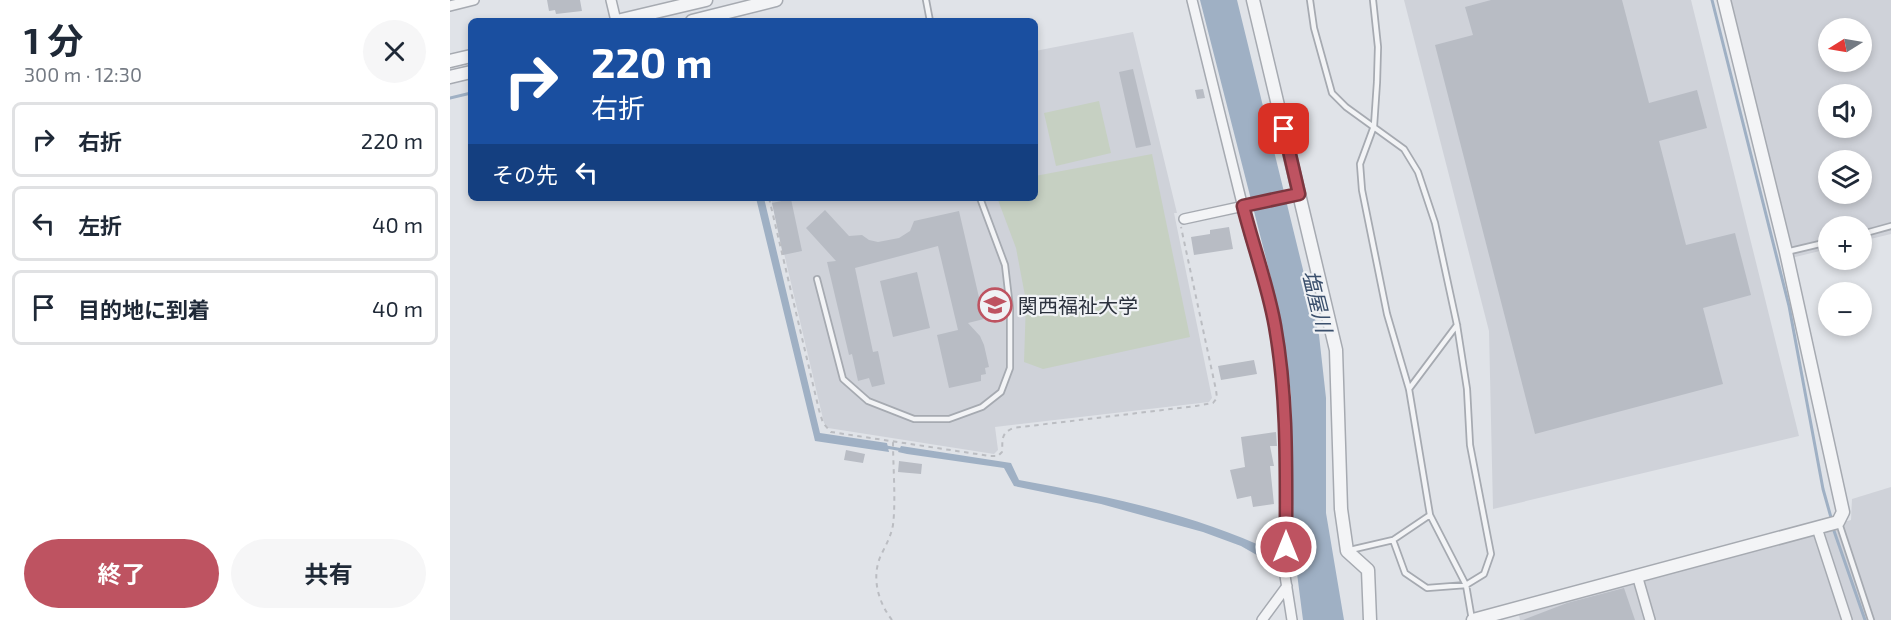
<!DOCTYPE html>
<html lang="ja">
<head>
<meta charset="utf-8">
<style>
  :root { --surface:#fff; --page:#f6f6f7; --text:#1f2937; --muted:#747a83; --line:#e0e1e3; --accent:#be5361 }
  body { margin:0; font-family:"Exo 2","Noto Sans JP",sans-serif; background:var(--page); color:var(--text); height:100vh; display:flex; flex-direction:column; font-size:22px; white-space:nowrap }
  * { box-sizing:border-box; margin:0 }
  p { font-size:20px; color:var(--muted) }
  .icon { flex:none; width:33px; height:33px; fill:none; stroke:currentColor; stroke-width:2; stroke-linecap:round; stroke-linejoin:round }
  .map { position:relative; flex:1; overflow:hidden }
  .panel { display:flex; flex-direction:column; background:var(--surface); width:450px }
  .panel>* { flex:none }
  .hud { position:absolute; left:18px; top:18px; width:570px; height:183px; border-radius:9px; box-shadow:0 3px 9px #0003; background:#1a4fa0; color:#fff; overflow:hidden }
  .needle { width:39px; rotate:259deg }
  .fabs { position:absolute; left:1368px; top:18px; display:grid; gap:12px }
  .fabs a { display:grid; place-items:center; width:54px; height:54px; border-radius:50%; background:var(--surface); box-shadow:0 3px 9px #0003; font-size:30px }
  .pin { position:absolute; display:grid; place-items:center; width:51px; height:51px; color:#fff; margin:-26px; border-radius:12px; box-shadow:0 3px 9px #0006 }
  .me { position:absolute; width:66px; margin:-33px; rotate:0deg; stroke-linejoin:round; filter:drop-shadow(0 0 4px #0008) }
  .turn { display:flex; align-items:center; gap:21px; height:126px; padding:0 24px; font-size:27px }
  .turn .icon { width:78px; height:78px; stroke-width:2.5 }
  .turn b { display:block; font-size:42px; line-height:51px }
  .then { display:flex; align-items:center; height:57px; padding:0 24px; background:#0003; gap:12px; font-size:22px }
  .round { display:grid; place-items:center; flex:none; width:63px; height:63px; border-radius:32px; background:var(--page) }
  .overview { display:flex; align-items:center; justify-content:space-between; height:102px; padding:0 24px }
  h1 { font-size:36px; font-weight:700; line-height:45px }
  .cta { display:flex; gap:12px; margin-top:auto; padding:12px 24px }
  .cta a { flex:1; height:69px; border-radius:36px; background:var(--accent); color:#fff; font-size:24px; font-weight:700; line-height:69px; text-align:center }
  .cta a+a { background:var(--page); color:var(--text) }
  ul { padding:0; list-style:none }
  li { display:flex; align-items:center; gap:18px; height:75px; margin:0 12px 9px; padding:0 12px; border:3px solid var(--line); border-radius:9px }
  li div { flex:1 }
  li b { display:block; font-size:22px }
  li em { font-style:normal }
  main { display:flex; flex:1; min-height:0 }
  .map>svg:first-child { display:block }
</style>
</head>
<body>
<main>
<section class="panel">
<div class="overview"><div><h1>1 分</h1><p>300 m · 12:30</p></div><a class="round"><svg class="icon" aria-label="close" viewBox="0 0 24 24"><path d="M6 6l12 12M18 6L6 18"/></svg></a></div>
<ul>
<li><svg class="icon" aria-label="right" viewBox="0 0 24 24"><path d="M7 20v-9h11M14 6l5 5-5 5"/></svg><div><b>右折</b></div><em>220 m</em></li>
<li><svg class="icon" aria-label="left" viewBox="0 0 24 24"><path d="M17 20v-9H6M10 6l-5 5 5 5"/></svg><div><b>左折</b></div><em>40 m</em></li>
<li><svg class="icon" aria-label="arrive" viewBox="0 0 24 24"><path d="M6 21V4h12l-3 4 3 4H6"/></svg><div><b>目的地に到着</b></div><em>40 m</em></li>
</ul>
<div class="cta"><a>終了</a><a>共有</a></div>
</section>
<div class="map">
<svg width="1441" height="620" viewBox="0 0 1441 620">
  <rect width="100%" height="100%" fill="#e0e3e8"/>
  <path fill="#cfd2d9" fill-rule="evenodd" d="M954,0H1241L1349,436L1043,509L1039,331Z
    M1270,0H1441V234L1412,241V226H1378V249L1333,260ZM1378,28H1412V62H1378ZM1378,94H1412V128H1378ZM1378,160H1412V194H1378Z
    M683,32L727,213H724L762,398L759,402L545,427L548,450L544,454L378,428L374,423L321,198H585V51Z
    M1441,487V620H1070L1069,615L1401,520L1402,499Z"/>
  <path fill="#c6d0c2" d="M649,101L661,153L606,166L594,113Z
    M702,154L740,337L593,369L574,362L576,301L566,248L548,200L549,198H585V176Z"/>
  <path fill="#9fb0c4" d="M750,0H787L869,335L876,398V513L894,620H853L844,550L841,394L835,350L820,274Z
    M306,198H314L370,433L437,443L439,452L365,441Z
    M451,446L561,463L569,480C656,496 746,514 826,553L827,565H824L791,546L753,532L651,504L564,486L554,468L457,454L448,452Z"/>
  <g fill="none" stroke-linecap="round" stroke-linejoin="round">
    <path stroke="#9fb0c4" stroke-width="3" d="M1262,0L1339,306L1373,489L1382,521
      M0,98L21,93
      M436,447L453,450
      M1383,528L1415,620
      M824,558L847,563"/>
  </g>
  <path fill="#b8bcc4" d="M97,0H130L132,11L106,14L105,10L99,11Z
    M1041,0H1172L1199,103L1247,90L1257,128L1209,141L1236,245L1285,233L1301,295L1253,308L1273,384L1085,434L985,45L1023,35L1015,7Z
    M683,69L701,145L686,148L669,72Z
    M753,89L755,98L747,99L745,90Z
    M341,199L352,251L333,255L322,203Z
    M375,210L399,236L412,235L419,240L428,242L449,238L460,231L464,221L509,211L534,319L518,323L530,336L534,345L539,367L535,368L536,374L531,375V381L499,388L487,335L508,330L488,246L405,268L423,352L428,351L435,384L422,387L419,378L408,381L402,354L399,355L377,262L386,261L356,228Z
    M779,227L783,249L744,255L741,237L760,234V230Z
    M467,272L480,328L443,337L430,281Z
    M804,360L807,374L771,380L768,366Z
    M826,432L827,446H820L824,466H820L824,504L803,507L801,496L787,499L780,470L795,467L791,437Z
    M396,450L415,454L413,463L394,460Z
    M449,461L472,464L471,474L448,472Z
    M1174,588L1185,620H1073L1117,603Z"/>
  <g fill="none" stroke-linecap="round" stroke-linejoin="round">
    <defs>
      <path id="service" d="M476,0L480,21
        M860,0L864,28L882,93L896,107L954,149L968,172L985,223L1007,325L1017,389L1020,445L1041,554L1034,574L1016,585L977,588L955,573L943,540
        M923,0L928,47L927,82L924,126L910,164L912,190L937,314L959,389L980,515L1016,585L1022,620
        M1412,234L1441,226
        M1336,252L1378,242
        M367,279L393,379L418,401L464,419H499L532,407L551,392L560,368V308L555,265L530,198
        M959,389L1007,325
        M1389,523L1421,620
        M900,550L943,540L980,515"/>
      <path id="minor" d="M161,0L166,21
        M742,0L800,236L818,292L825,327L834,395L836,547L833,563L842,620
        M0,6L24,0
        M734,219L849,194
        M1367,528L1397,620
        M1187,575L1200,620
        M812,620L837,586"/>
      <path id="tertiary" d="M803,0L886,350L891,509L897,551L918,570L920,620
        M167,21L256,0
        M242,21L326,0
        M0,61L21,56
        M0,77L21,72
        M1023,620L1388,522L1393,512L1336,252L1274,0"/>
    </defs>
    <use href="#service" stroke="#a6aab1" stroke-width="8"/>
    <use href="#minor" stroke="#a6aab1" stroke-width="12"/>
    <use href="#tertiary" stroke="#a6aab1" stroke-width="15"/>
    <path stroke="#bbbdc2" stroke-width="2" stroke-dasharray="4.5 4.5" stroke-linecap="butt" d="M319,198L369,410L373,423L381,432L540,456H548L552,452C553,440 550,434 563,428L746,406L763,403L767,398L766,390L731,227
      M442,620C428,602 421,577 431,555C436,545 441,536 443,525C446,501 443,466 443,441"/>
    <use href="#service" stroke="#f3f4f6" stroke-width="4.5"/>
    <use href="#minor" stroke="#f3f4f6" stroke-width="9"/>
    <use href="#tertiary" stroke="#f3f4f6" stroke-width="12"/>
  </g>
  <g fill="none" stroke-linecap="round" stroke-linejoin="round">
    <defs>
      <path id="route" d="M834,129L849,194L793,206C803,246 818,286 825,326C838,399 836,473 836,547"/>
    </defs>
    <use href="#route" stroke="#7c363f" stroke-width="15"/>
    <use href="#route" stroke="#be5361" stroke-width="10"/>
  </g>
  <defs>
    <symbol id="university-ring" viewBox="-11 -11 22 22"><circle r="9.5" fill="#f0f2f5" stroke="#be5361" stroke-width="1.5"/><path d="M0-5L7-2L0 1L-7-2ZM-4 1L0 2.5L4 1V4Q0 6-4 4Z" fill="#be5361"/></symbol>
  </defs>
  <g fill-rule="evenodd">
    <use href="#university-ring" x="526" y="286" width="38" height="38"/>
  </g>
  <g text-anchor="middle" dominant-baseline="central" stroke-width="4.5" stroke-linejoin="round" paint-order="stroke">
    <g font-size="20" fill="#2b313d" stroke="#f0f2f5" text-anchor="start">
      <text x="568" y="305">関西福祉大学</text>
    </g>
    <g font-size="21" font-style="italic" fill="#3a4f6c" stroke="#f0f2f5">
      <text transform="translate(868 301) rotate(76)">塩屋川</text>
    </g>
  </g>
</svg>
<div class="fabs">
<a><svg class="needle" viewBox="-14 -14 28 28"><path d="M0-13l5 13h-10z" fill="#e53935"/><path d="M0 13l5-13h-10z" fill="#747a83"/></svg></a>
<a><svg class="icon" aria-label="sound" viewBox="0 0 24 24"><path d="M4 9h4l5-4v14l-5-4H4zM17 9q2 3 0 6"/></svg></a>
<a><svg class="icon" aria-label="layers" viewBox="0 0 24 24"><path d="M12 4l9 5-9 5-9-5zM3 14l9 5 9-5"/></svg></a>
<a>+</a>
<a>−</a>
</div>
<div class="pin" style="left:834px;top:129px;background:#d93025"><svg class="icon" aria-label="arrive" viewBox="0 0 24 24"><path d="M6 21V4h12l-3 4 3 4H6"/></svg></div>
<svg class="me" style="left:836px;top:547px" viewBox="-20 -20 40 40"><circle r="17" fill="#be5361" stroke="#fff" stroke-width="3"/><path d="M0-11L8 9 0 5-8 9z" fill="#fff"/></svg>
<div class="hud">
<div class="turn"><svg class="icon" aria-label="right" viewBox="0 0 24 24"><path d="M7 20v-9h11M14 6l5 5-5 5"/></svg><div><b>220 m</b>右折</div></div>
<div class="then">その先<svg class="icon" aria-label="left" viewBox="0 0 24 24"><path d="M17 20v-9H6M10 6l-5 5 5 5"/></svg></div>
</div>
</div>
</main>
</body>
</html>
